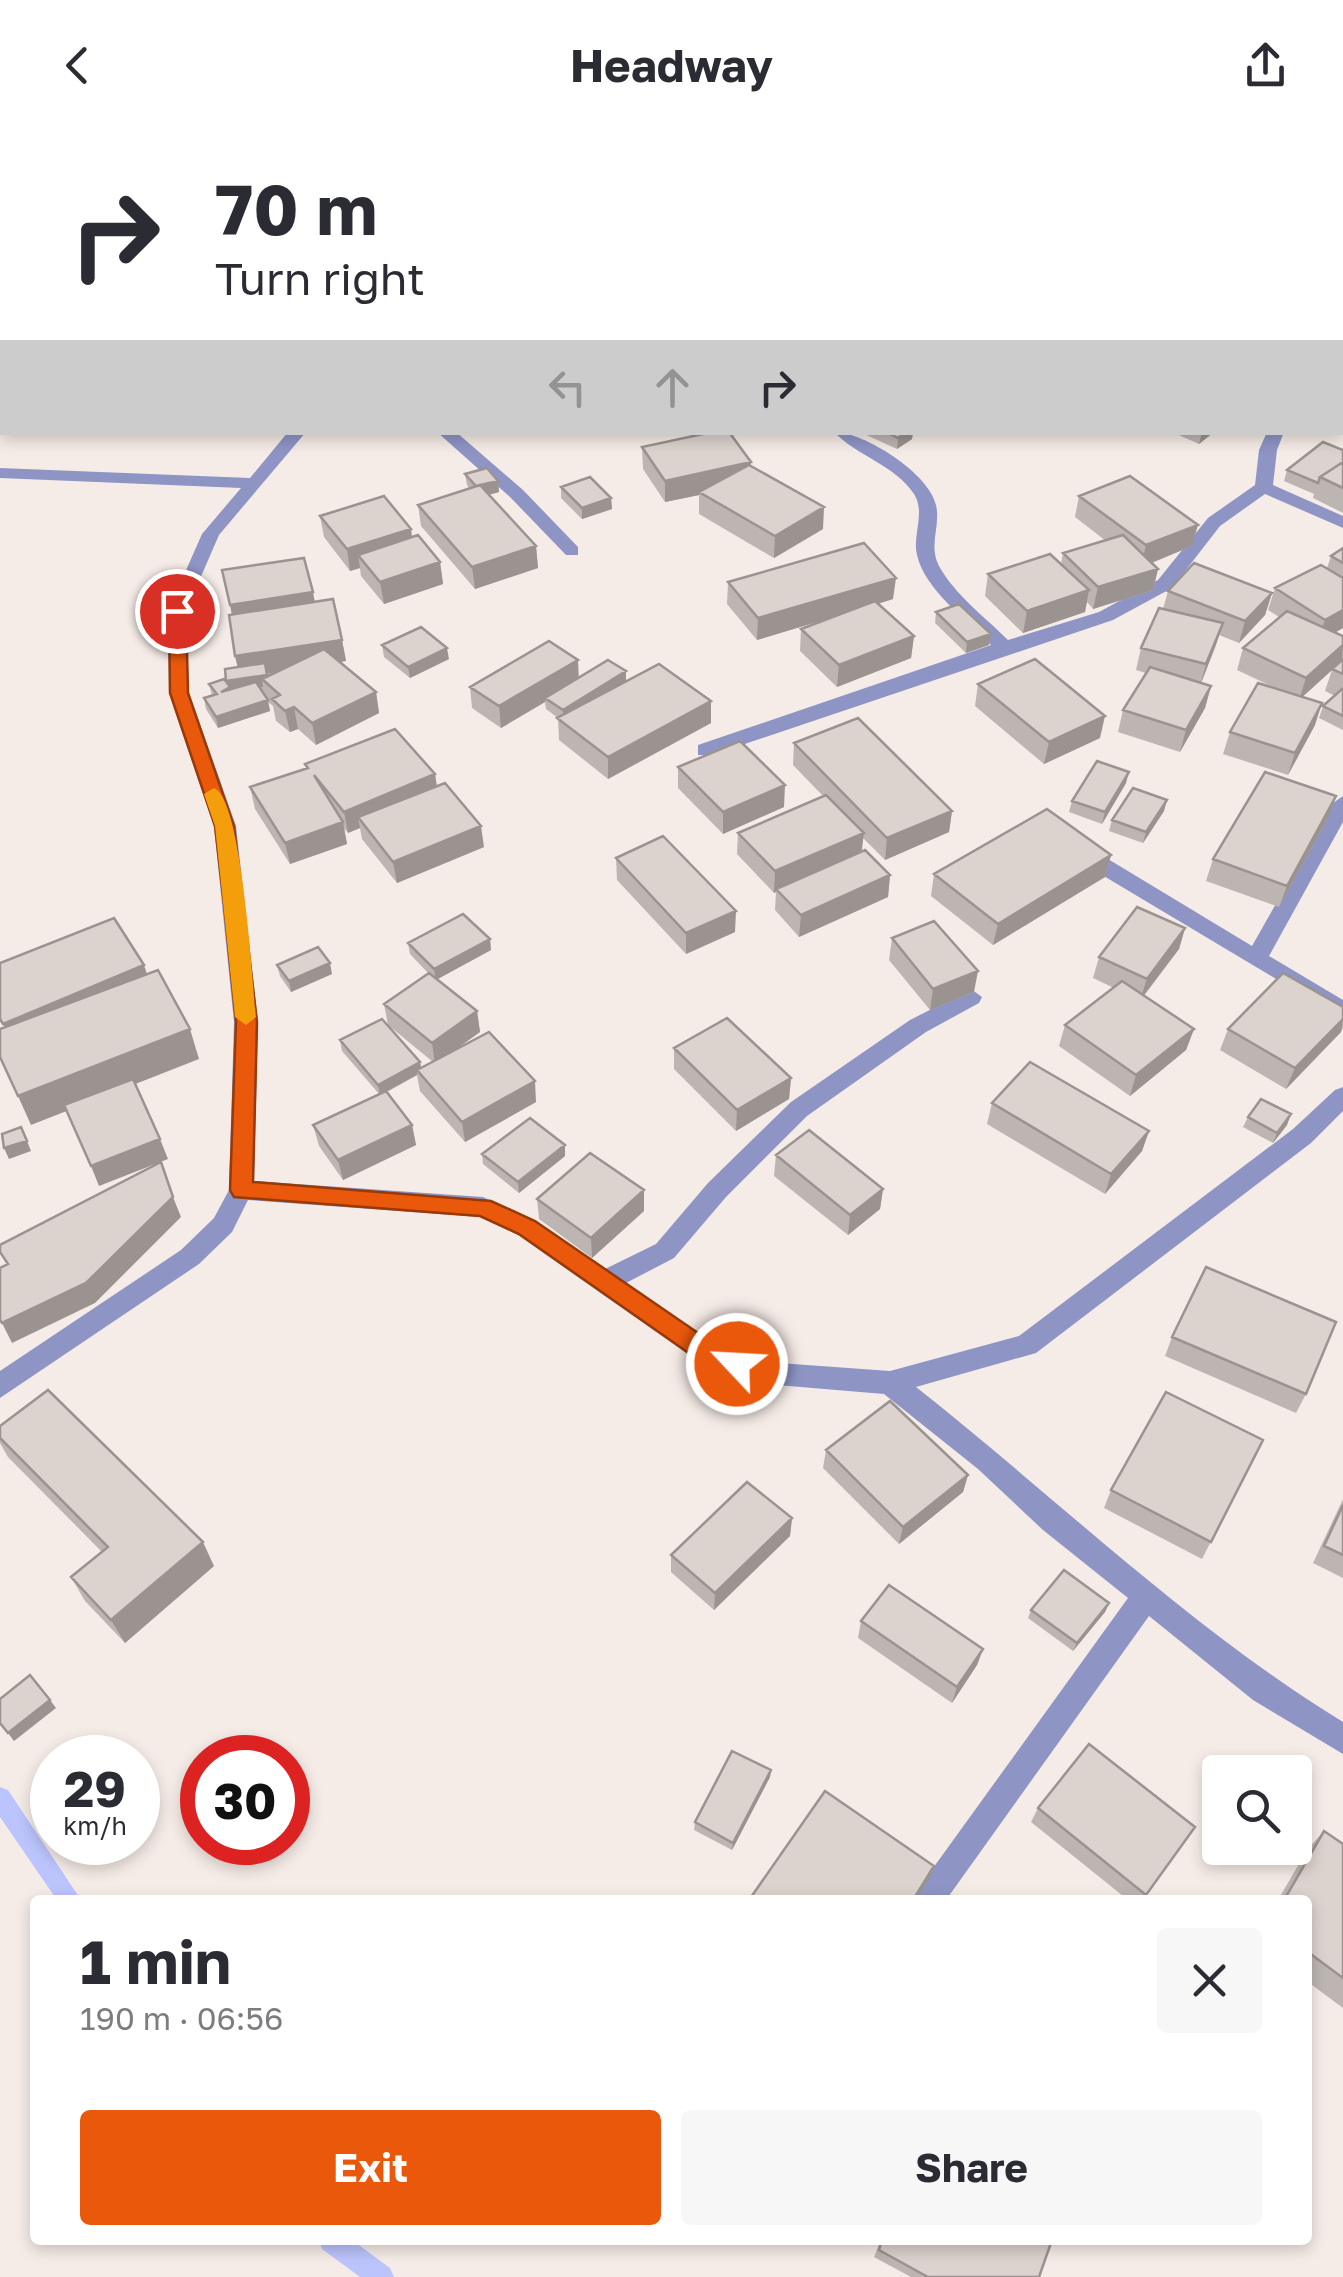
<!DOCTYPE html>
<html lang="en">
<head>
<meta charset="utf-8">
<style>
  :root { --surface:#fff; --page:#f7f7f7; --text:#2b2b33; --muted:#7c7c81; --accent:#ea580c }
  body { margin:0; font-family:"Golos Text",sans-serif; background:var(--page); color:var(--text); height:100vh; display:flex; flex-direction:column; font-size:38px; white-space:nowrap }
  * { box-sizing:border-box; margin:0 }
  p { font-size:32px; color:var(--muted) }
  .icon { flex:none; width:55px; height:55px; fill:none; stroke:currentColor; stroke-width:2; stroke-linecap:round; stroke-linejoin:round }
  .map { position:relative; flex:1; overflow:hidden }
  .drawer { position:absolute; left:30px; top:1765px; width:1282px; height:350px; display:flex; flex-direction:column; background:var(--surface); border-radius:10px; box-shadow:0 5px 15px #0003 }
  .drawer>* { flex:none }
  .banner { position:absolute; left:0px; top:0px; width:1345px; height:305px; box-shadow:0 5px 15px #0003; background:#fff; color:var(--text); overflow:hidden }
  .tools { position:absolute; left:1202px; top:1625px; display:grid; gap:20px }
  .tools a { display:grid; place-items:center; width:110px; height:110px; border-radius:10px; background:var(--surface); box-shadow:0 5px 15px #0003; font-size:50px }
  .speed { position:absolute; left:30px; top:1605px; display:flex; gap:20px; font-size:50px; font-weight:700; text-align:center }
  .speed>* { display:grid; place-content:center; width:130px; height:130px; border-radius:50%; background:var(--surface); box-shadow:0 5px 15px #0003; line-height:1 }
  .speed small { font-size:25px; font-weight:400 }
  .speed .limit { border:15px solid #d22; background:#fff; color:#111 }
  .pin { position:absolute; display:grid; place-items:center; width:85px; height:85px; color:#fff; margin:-42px; border:5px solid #fff; border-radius:50%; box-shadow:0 2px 10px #0007 }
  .me { position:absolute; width:110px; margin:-55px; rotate:295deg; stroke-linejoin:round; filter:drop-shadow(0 0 8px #0008) }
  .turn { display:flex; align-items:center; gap:35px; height:210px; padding:0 50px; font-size:45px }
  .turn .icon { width:130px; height:130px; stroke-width:2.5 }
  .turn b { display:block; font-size:70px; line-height:85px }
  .lanes { display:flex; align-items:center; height:95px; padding:0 50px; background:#0003; justify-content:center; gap:50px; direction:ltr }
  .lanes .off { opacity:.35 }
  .round { display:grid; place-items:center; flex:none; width:105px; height:105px; border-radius:10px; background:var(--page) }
  .head { display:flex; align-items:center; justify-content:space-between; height:170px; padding:0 50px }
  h1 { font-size:60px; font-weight:700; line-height:75px }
  .cta { display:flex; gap:20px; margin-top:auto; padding:20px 50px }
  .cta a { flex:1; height:115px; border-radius:10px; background:var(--accent); color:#fff; font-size:40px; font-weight:700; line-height:115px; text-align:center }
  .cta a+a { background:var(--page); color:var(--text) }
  header { display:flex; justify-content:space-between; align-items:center; height:130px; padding:0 50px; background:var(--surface); font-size:45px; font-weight:700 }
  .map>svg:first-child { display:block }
</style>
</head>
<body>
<header><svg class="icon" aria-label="back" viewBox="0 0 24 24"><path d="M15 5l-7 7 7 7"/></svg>Headway<svg class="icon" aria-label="share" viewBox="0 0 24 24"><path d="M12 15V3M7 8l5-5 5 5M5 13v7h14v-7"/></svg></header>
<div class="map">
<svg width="1343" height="2147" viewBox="0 0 1343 2147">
  <rect width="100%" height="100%" fill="#f6ece7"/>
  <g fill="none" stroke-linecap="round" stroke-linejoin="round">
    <path fill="#bbc4fc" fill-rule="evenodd" d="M0,1657L8,1660L81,1770H57L0,1687Z
      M319,2110H352L390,2138L394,2147H360L322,2119Z"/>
    <path fill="#8e95c5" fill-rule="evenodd" d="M288,302H306L219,405L186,481L189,563L236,696L258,892L254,1051L483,1067L536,1091L605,1139L656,1114L708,1053L791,972L910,890L971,859L982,867L979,873L926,902L807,986L726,1067L674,1128L626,1153L717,1216L765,1232L890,1241L1019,1206L1293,999L1335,960L1343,957V981L1311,1013L1036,1223L916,1257C1058,1369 1188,1497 1343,1592V1624L1253,1570L1149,1486L946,1770H910L1128,1468L1043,1400L978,1339L884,1264L765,1254L699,1232L518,1105L480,1087L248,1070L232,1102L199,1134L0,1268V1241L181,1120L214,1088L229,1060L234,892L214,696L169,563L168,481L202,404L241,358L0,348V338L250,348Z
      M437,302H456L523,360L578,417V425H566L511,368Z
      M834,302C864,302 929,343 936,375C941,396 928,415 939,436C955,465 985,487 1008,510L1099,482L1158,450L1208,388L1255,355L1259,320L1267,302H1284L1277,320L1273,355L1343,386V398L1265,364L1220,396L1172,458L1113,490L712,625H698V615L991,515C967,490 925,460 917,425C912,405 926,383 914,364C895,335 857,326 834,302Z
      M1343,666V692L1269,826L1343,870V889L1092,739L1072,716L1075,711H1091L1108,729L1252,816L1333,673Z"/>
    <path fill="#6168ae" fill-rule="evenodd" d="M977,0H1014L1015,2H979Z
      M1342,23H1343V31H1342Z"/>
  </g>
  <path fill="#bdb5b1" d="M913,302L912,309L897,319L862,303Z
    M1172,302H1214L1199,314Z
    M642,317L751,337L823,399L774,428L699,384V365L665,372L643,339Z
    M1343,320V383L1313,368L1314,364L1284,351L1287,340Z
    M465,344L498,351L499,362L489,365L536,416L538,438L475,459L421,396L418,375L469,358L467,355Z
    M561,357L611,368L612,379L582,389L561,368Z
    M1079,366L1192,416L1152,433L1158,439L1153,460L1093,479L1087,472L1085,482L1023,503L985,466L988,444L1061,434L1063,423L1106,411L1075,387Z
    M320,386L411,399L412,407L440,432L443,454L384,474L361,446L360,438L350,441L324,407Z
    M1343,418V498L1335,503L1343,506V600L1319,588L1323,576L1335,566L1325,561L1332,540L1302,567L1315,595L1288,645L1223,624L1230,602L1275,558L1237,540L1243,518L1279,487L1268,480L1275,458L1327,438L1331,426Z
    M728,452L893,469L878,474L914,506L911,528L837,557L800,521L801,499L830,488L757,510L727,474Z
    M1168,461L1272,463L1265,485L1239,513L1219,505L1201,553L1211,556L1205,578L1180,622L1118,602L1123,580L1146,543L1136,540L1141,518L1163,479Z
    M315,472L342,510L346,531L340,532L376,562L379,583L316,615L298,599L290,602L276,591L273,576L268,572L270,581L218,598L206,579L204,568L212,565L209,554L227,553L238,537Z
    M936,482L989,515L966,523L935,493Z
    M382,515L449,529L410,548L384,527Z
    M578,530V547L626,552L711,571V593L608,649L559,610L558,588L546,579L545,572L501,598L472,578L470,557Z
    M978,554L1100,608L1044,634L975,576Z
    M794,613L952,681L949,702L885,730L863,708L862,721L890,745L888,767L799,807L775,780L776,762L774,763L737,724L738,703L823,666L793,635Z
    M305,634L435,644L437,656L484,717L397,753L362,709L360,698L348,703L344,698L347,714L290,734L255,679L250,657L306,638Z
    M678,637L784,677L723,704L678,658Z
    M1126,653L1102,694L1069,682L1072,671Z
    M1164,681L1143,713L1109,701L1112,690Z
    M1328,688L1279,777L1206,751L1213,729Z
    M1111,725L1105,747L993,815L931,766L934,744Z
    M616,728L735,802L686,824L617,750Z
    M1185,798L1179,819L1144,866L1194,899L1186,920L1130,966L1059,916L1065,895L1114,858L1093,848L1099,827Z
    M892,808L974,862L930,880L889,830Z
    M490,809L491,820L437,849L477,881L480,902L455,920L536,972L465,1012L420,961L417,945L387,962L412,995L416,1015L343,1050L319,1016L313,995L379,964L342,921L340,910L420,932L421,938L433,932L388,895L384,874L429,844L410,824L408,813Z
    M277,835L332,844L291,862L280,846Z
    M1343,877V898L1341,902L1286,959L1220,920L1228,899Z
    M674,918L791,948L789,969L736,1001L674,939Z
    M992,973L1149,1001L1142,1021L1105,1064L987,994Z
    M1248,987L1287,995L1273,1013L1243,997Z
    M482,1024L565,1026L519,1063L483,1034Z
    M776,1025L883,1059L880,1079L848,1105L774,1046Z
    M537,1069L644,1081L592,1128L539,1089Z
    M1172,1207L1306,1264L1296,1283L1165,1226Z
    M0,1296L214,1436L125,1513L85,1471L71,1447L102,1422L8,1327L0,1313Z
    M1263,1310L1202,1429L1104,1378L1111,1360Z
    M826,1320L968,1345L963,1362L899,1414L823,1338Z
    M1343,1369V1448L1313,1433Z
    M792,1388L790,1406L714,1480L671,1442V1425Z
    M1109,1473L1105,1482L1073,1521L1028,1488L1031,1480Z
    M861,1491L983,1519L977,1535L952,1573L858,1508Z
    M771,1640L770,1647L732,1720L694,1700L695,1692Z
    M1038,1678L1195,1697L1142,1770H1128L1031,1692Z
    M1324,1701L1343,1714V1878L1308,1852V1770H1278L1307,1720Z
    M881,2110H1052L1039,2147H911L874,2127Z"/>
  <path fill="#9a9390" d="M906,302H913L912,309L897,319L898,308Z
    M1202,302H1214L1199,314Z
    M751,332L750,354L699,362V365L665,372V351Z
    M498,351L499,362L477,368L476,357Z
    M611,368L612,379L582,389V378Z
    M824,377L823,399L774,428L775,406Z
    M1198,395L1192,416L1141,437L1146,415Z
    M411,399L413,421L358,425L360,438L350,441L347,419Z
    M536,416L538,438L475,459L472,437Z
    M440,432L443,454L384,474L380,452Z
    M1158,439L1153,460L1093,479L1098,457Z
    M896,448L893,469L757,510L758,488Z
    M1089,460L1085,482L1023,503L1027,481Z
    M313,462L317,484L234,497L230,475Z
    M1272,463L1265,485L1239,513L1245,491Z
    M1343,480V498L1317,512L1325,490Z
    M1223,493L1216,515L1200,556L1206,534Z
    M991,504L989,515L966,523L967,512Z
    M914,506L911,528L837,557L839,535Z
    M342,510L346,531L240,548L235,526Z
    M1343,515L1342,531L1299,570L1306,548Z
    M447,518L449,529L410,548L408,537Z
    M578,530L579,552L545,568V572L501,598L499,576Z
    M626,541V553L563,591V580Z
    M267,545L262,549L263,557L231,562L224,574L226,551Z
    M1211,556L1205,578L1180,622L1186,600Z
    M376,562L379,583L316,615L312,593Z
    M268,570L270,581L218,598L216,587Z
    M711,571V593L608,649V627Z
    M1322,573L1315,595L1288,645L1295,623Z
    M294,577L298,599L290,602L285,581Z
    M1105,586L1100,608L1044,634L1049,612Z
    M1129,642L1126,653L1102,694L1105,682Z
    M435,644L438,666L358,687L360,698L348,703L344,682Z
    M785,655L784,677L723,704V682Z
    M1336,666L1328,688L1279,777L1287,756Z
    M1167,670L1164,681L1143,713L1146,702Z
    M952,681L949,702L885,730L887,708Z
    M343,692L347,714L290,734L285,713Z
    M481,696L484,717L397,753L393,732Z
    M864,703L861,724L776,759V762L774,763L775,741Z
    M1111,725L1105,747L993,815L998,794Z
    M890,745L888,767L799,807L801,785Z
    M736,781L735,802L686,824V803Z
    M1185,798L1179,819L1140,870L1147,849Z
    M490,809L491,820L436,850L434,839Z
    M330,833L332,844L291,862L289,851Z
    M144,835L151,856L12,915L3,894Z
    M978,841L974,862L930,880L933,859Z
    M477,881L480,902L435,934L432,913Z
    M1343,889L1341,902L1286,959L1295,938Z
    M190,899L199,929L31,995L18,966Z
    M1194,899L1186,920L1130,966L1136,945Z
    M420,932L422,943L417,940V945L380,965L378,955Z
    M791,948L789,969L736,1001L737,980Z
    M535,951L536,972L465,1012L462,992Z
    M1291,984L1287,995L1273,1013L1277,1003Z
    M412,995L416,1015L343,1050L338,1030Z
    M1149,1001L1142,1021L1105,1064L1111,1044Z
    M160,1009L168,1029L99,1056L91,1036Z
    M27,1011L31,1021L9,1029L4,1018Z
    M565,1015V1026L519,1063L518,1052Z
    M883,1059L880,1079L848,1105L850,1085Z
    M644,1060V1081L592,1128L591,1108Z
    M173,1067L181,1087L95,1173L12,1213L2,1193Z
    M968,1345L963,1362L899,1414L903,1397Z
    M792,1388L790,1406L714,1480L715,1463Z
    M203,1412L214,1436L125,1513L111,1490Z
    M1109,1473L1105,1482L1073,1521L1077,1513Z
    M983,1519L977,1535L952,1573L957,1557Z
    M50,1570L56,1578L14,1611L8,1603Z
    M771,1640L770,1647L732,1720L733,1713Z
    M934,1736L929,1749L916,1770H913Z"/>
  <path fill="#dcd2ce" stroke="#9a9390" stroke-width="2.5" d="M466,0H519L517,2H464Z
    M712,302H729L751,332L665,351L642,317Z
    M886,302H906L898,308Z
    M1323,312L1343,320V332L1320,347L1318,353L1287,340Z
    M1343,332V358L1320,347Z
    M749,335L824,377L775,406L699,362Z
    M487,338L498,351L476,356L465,344Z
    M1130,346L1198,395L1146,415L1079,366Z
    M590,347L611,368L582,378L561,357Z
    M480,355L536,416L472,437L418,375Z
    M384,366L411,399L347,419L320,386Z
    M418,405L440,432L380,452L358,425Z
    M1123,405L1158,439L1098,457L1063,423Z
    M864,413L896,448L758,488L728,452Z
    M1343,418V433L1331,426Z
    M1050,424L1089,460L1027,481L988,444Z
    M304,428L313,462L230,475L222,440Z
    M1194,433L1272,463L1245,491L1168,461Z
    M1321,435L1343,448V480L1325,490L1275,458Z
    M333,469L342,510L235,526L229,485Z
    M875,471L914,506L839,535L801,499Z
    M959,474L991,504L967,512L936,482Z
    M1159,478L1223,493L1206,534L1141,518Z
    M1287,481L1343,506V515L1306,548L1243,518Z
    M421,497L447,518L408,537L382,515Z
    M549,511L578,530L499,576L470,557Z
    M324,519L376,562L312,593L294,577L285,581L272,569L280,565L262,549Z
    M1035,529L1105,586L1049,612L978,554Z
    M1343,529V544L1332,539Z
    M608,530L626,541L563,580L545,568Z
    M265,533L267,545L226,551L225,539Z
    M659,534L711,571L608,627L557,588Z
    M1150,537L1211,556L1186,600L1123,580Z
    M224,549L230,557L221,562L256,552L268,570L216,587L204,568L217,564L209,554Z
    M1258,553L1322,573L1295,623L1230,602Z
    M1342,559L1343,560V586L1323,576Z
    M858,588L952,681L887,708L794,613Z
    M395,599L435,644L344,682L314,645L343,692L285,713L250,657L308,638L305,634Z
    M740,611L785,655L723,682L678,637Z
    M1097,631L1129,642L1105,682L1072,671Z
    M1265,642L1336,666L1287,756L1213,729Z
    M445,653L481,696L393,732L358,687Z
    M1133,658L1167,670L1146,702L1112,690Z
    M826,665L864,703L775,741L738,703Z
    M1047,679L1111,725L998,794L934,744Z
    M663,706L736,781L686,803L616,728Z
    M865,720L890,745L801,785L776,759Z
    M1137,777L1185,798L1147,849L1099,827Z
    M463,784L490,809L434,839L408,813Z
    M114,788L144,835L3,894L0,889V833Z
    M934,791L978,841L933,859L892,808Z
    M318,817L330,833L289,851L277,835Z
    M158,840L190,899L18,966L0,927V899Z
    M429,843L477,881L432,913L384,874Z
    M1283,843L1343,877V889L1295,938L1228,899Z
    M1122,851L1194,899L1136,945L1065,895Z
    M727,888L791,948L737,980L674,918Z
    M382,889L420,932L378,955L340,910Z
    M489,902L535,951L462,992L417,940Z
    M1030,932L1149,1001L1111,1044L992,973Z
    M133,949L160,1009L91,1036L64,975Z
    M386,961L412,995L338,1030L313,995Z
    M1261,969L1291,984L1277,1003L1248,987Z
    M530,988L565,1015L518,1052L482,1024Z
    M21,997L27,1011L4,1018L2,1004Z
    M809,1000L883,1059L850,1085L776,1025Z
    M590,1023L644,1060L591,1108L537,1069Z
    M161,1032L173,1067L86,1153L2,1193L0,1190V1138L8,1134L0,1122V1115Z
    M1206,1137L1336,1192L1306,1264L1172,1207Z
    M48,1260L203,1412L111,1490L71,1447L108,1417L0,1308V1296Z
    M1166,1262L1263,1310L1211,1412L1111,1360Z
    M890,1271L968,1345L903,1397L826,1320Z
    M747,1352L792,1388L715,1463L671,1425Z
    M1343,1375V1425L1324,1416Z
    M1064,1440L1109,1473L1077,1513L1031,1480Z
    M889,1455L983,1519L957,1557L861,1491Z
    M30,1545L50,1570L8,1603L0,1593V1569Z
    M1089,1614L1195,1697L1146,1765L1038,1678Z
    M732,1621L771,1640L733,1713L695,1692Z
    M825,1661L934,1736L913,1770H749Z
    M1324,1701L1343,1714V1848L1308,1822V1770H1284Z
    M882,2110H1052L1039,2147H928L879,2120Z"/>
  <path fill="#ea580c" stroke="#983908" stroke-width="2.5" d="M177,476L186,481L188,563L234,696L257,892L253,1052L491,1071L535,1091L717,1216L745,1226L749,1234L745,1241L737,1244L700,1231L519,1104L480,1086L234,1067L230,1060L236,892L224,774L215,696L170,563L169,481Z"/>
  <path fill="#f59e0b" d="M214,658C242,668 252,851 256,887L246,895L235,887L215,696L204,664Z"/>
</svg>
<div class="tools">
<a><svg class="icon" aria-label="search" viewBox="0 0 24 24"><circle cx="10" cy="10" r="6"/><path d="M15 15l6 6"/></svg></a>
</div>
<div class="speed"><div>29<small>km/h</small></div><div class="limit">30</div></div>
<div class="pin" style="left:177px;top:481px;background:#d93025"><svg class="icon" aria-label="arrive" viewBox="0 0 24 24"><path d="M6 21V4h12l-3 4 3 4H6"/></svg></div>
<svg class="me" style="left:737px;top:1234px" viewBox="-20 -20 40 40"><circle r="17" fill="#ea580c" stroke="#fff" stroke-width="3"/><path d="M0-11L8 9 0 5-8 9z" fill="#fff"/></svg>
<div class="banner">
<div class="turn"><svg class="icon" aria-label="right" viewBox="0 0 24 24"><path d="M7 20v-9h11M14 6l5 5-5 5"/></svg><div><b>70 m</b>Turn right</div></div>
<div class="lanes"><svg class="icon off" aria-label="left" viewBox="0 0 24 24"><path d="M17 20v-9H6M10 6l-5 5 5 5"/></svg><svg class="icon off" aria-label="ahead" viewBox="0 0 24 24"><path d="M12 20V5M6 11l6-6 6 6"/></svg><svg class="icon" aria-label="right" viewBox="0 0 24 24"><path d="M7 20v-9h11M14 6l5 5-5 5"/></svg></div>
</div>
<section class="drawer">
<div class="head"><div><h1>1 min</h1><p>190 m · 06:56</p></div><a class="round"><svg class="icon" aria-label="close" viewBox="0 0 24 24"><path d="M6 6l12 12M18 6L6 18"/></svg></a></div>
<div class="cta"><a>Exit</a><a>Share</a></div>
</section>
</div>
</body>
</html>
